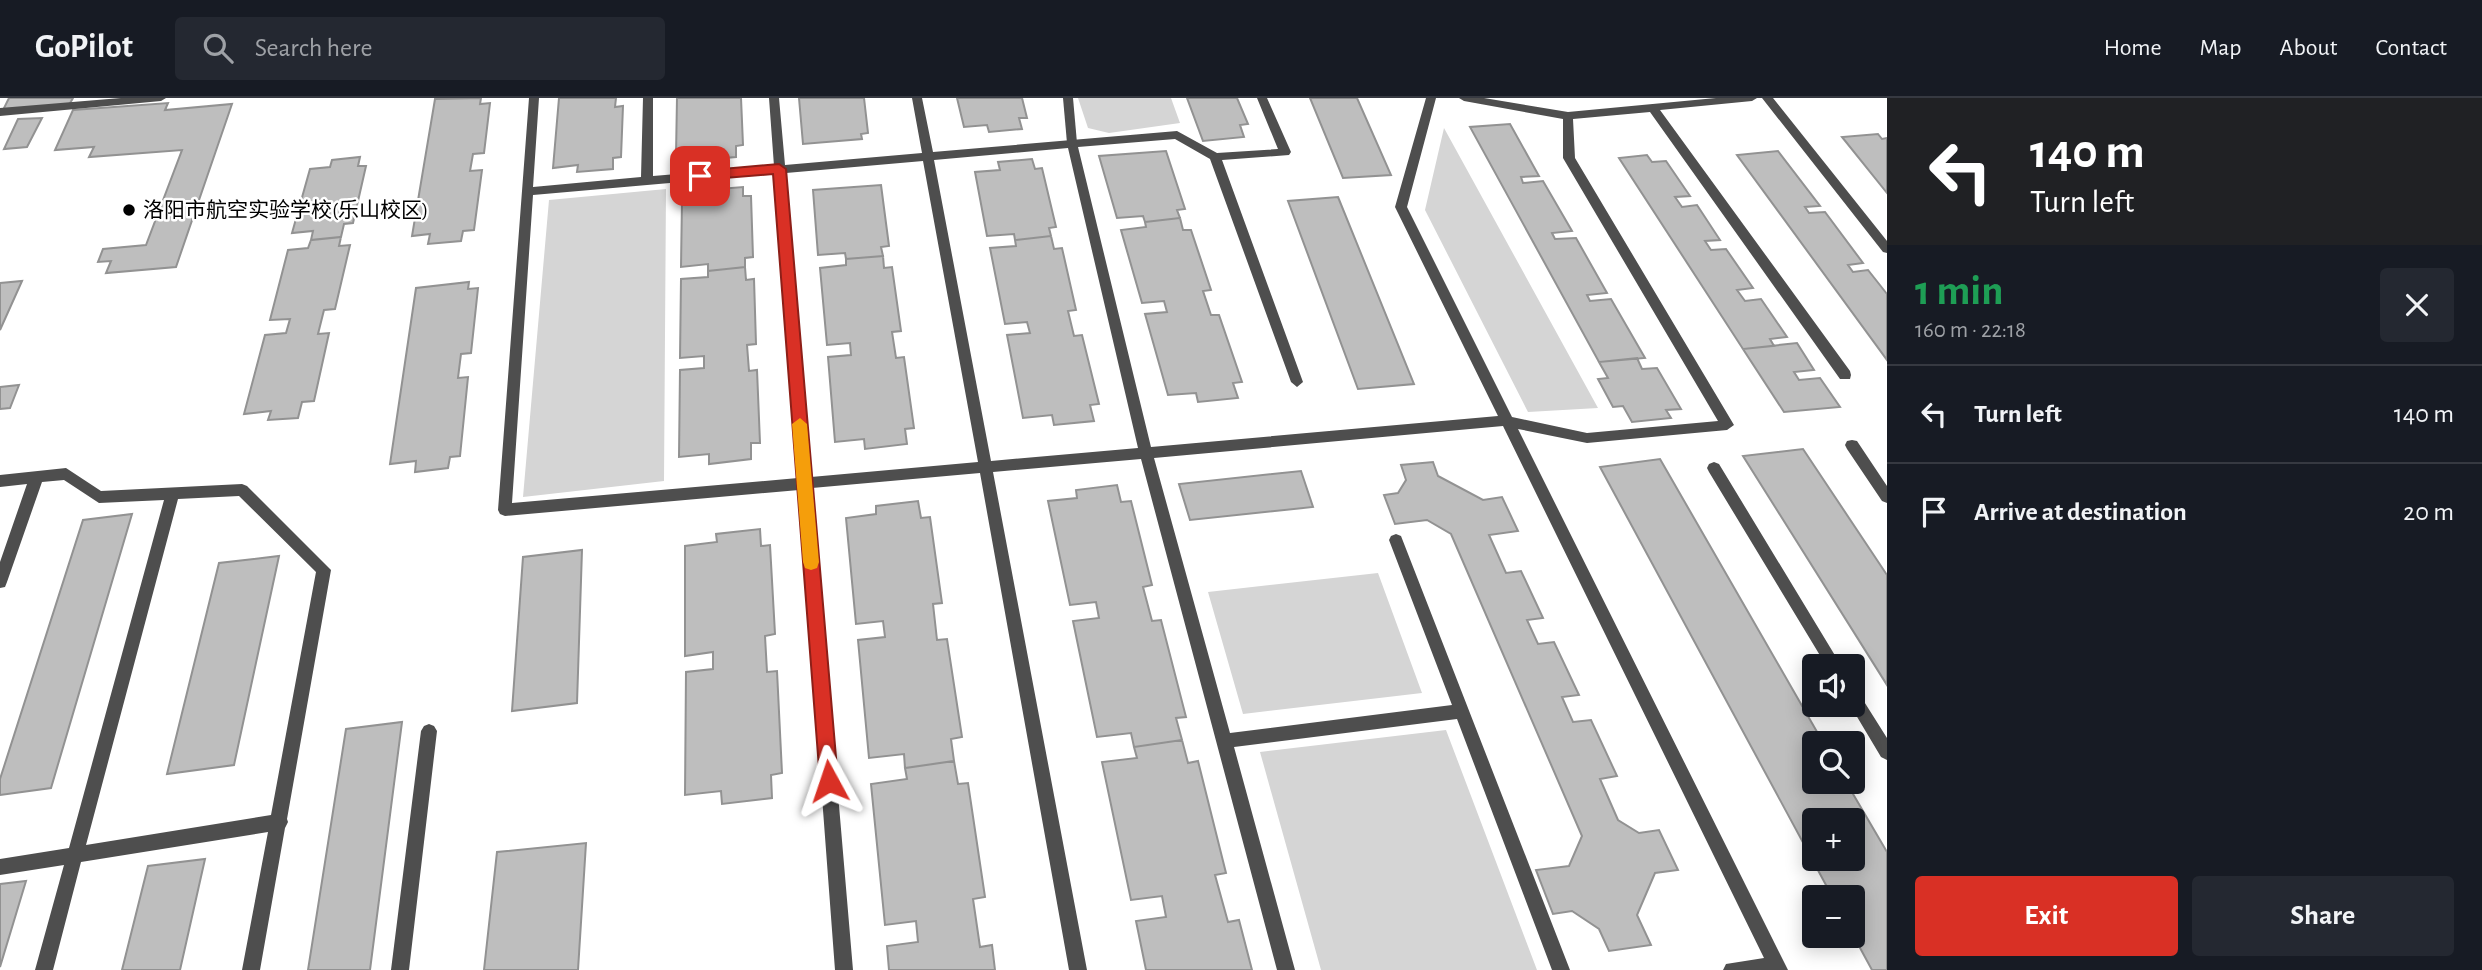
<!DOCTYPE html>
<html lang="en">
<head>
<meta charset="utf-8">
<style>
  :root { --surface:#171b24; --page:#242831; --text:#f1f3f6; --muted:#9ea1a6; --line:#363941; --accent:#d93025 }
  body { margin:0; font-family:"Alegreya Sans","Noto Sans SC",sans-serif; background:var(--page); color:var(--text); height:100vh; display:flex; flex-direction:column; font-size:26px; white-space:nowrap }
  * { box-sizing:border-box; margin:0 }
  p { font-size:23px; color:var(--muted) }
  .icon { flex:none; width:38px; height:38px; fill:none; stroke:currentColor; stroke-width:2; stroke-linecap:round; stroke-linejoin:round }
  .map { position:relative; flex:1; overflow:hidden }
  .details { display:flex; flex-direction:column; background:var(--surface); width:595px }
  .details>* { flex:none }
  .banner { background:#202124; color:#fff; overflow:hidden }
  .fabs { position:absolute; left:1802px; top:556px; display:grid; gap:14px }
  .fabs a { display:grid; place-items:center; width:63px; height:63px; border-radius:7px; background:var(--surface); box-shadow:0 4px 18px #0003; font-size:35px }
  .pin { position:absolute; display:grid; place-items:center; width:60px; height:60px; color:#fff; margin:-30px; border-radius:14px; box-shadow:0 4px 10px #0006 }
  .me { position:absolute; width:77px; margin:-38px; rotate:355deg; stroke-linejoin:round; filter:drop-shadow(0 0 5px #0008) }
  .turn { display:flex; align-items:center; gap:24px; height:147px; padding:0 28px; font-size:32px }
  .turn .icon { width:91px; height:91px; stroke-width:2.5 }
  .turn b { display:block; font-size:49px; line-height:60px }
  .round { display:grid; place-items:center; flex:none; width:74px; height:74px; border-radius:7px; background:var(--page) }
  .head { display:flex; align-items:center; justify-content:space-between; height:119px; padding:0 28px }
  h1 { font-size:42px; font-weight:700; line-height:52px; color:#1e9e55 }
  .button { display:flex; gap:14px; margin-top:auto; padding:14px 28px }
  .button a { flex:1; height:80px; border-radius:7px; background:var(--accent); color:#fff; font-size:28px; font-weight:700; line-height:80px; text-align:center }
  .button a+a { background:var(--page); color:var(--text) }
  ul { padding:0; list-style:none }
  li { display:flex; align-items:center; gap:21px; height:98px; padding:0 28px; border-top:2px solid var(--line) }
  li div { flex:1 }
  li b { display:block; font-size:26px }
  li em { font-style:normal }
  header { display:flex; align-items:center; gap:42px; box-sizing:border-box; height:98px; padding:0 35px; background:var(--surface); border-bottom:2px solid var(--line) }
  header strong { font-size:33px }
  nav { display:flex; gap:38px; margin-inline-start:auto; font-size:24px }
  .search { width:490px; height:63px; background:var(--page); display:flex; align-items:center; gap:18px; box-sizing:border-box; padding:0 24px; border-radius:7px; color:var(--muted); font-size:26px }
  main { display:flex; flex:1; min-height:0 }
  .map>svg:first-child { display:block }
</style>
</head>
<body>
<header>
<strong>GoPilot</strong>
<div class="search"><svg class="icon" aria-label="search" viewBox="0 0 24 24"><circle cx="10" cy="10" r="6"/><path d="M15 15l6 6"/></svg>Search here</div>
<nav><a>Home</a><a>Map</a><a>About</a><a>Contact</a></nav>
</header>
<main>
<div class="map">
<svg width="1887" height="872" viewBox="0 0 1887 872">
  <rect width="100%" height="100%" fill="#fff"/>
  <path fill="#d5d5d5" d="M1078,0H1171L1180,25L1109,35L1088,30Z
    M1444,30L1598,310L1528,314L1425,112Z
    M666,91L664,383L523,399L549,102Z
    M1378,475L1422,595L1243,616L1208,494Z
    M1446,632L1537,872H1321L1260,654Z"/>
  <path fill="#bebebe" stroke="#929292" stroke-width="2" fill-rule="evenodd" d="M9,0H73L69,7L3,12Z
    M481,0L480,6L490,5L484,55L473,56L470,73L482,72L474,132L463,133L461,143L428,146L430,136L412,138L435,1Z
    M559,0H616L615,9L623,8L621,59L613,60V71L577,74L578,67L553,70Z
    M677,0H741L743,47L736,48V59L701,62V55L676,57Z
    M799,0H864L868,35L861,36L862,41L803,46Z
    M957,0H1022L1027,20H1019L1022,31L989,34L987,27L964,29Z
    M1187,0H1237L1248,26L1240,27L1244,39L1203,43Z
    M1310,0H1357L1391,77L1343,80Z
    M168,5L165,12L232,6L176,169L106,175L111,163L98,164L103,151L146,147L182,52L89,59L94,49L55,52L73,12Z
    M42,20L27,49L4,51L18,21Z
    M1510,26L1539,78L1521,79L1523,85L1543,83L1572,133L1552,135L1555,141L1576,140L1607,195L1587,197L1590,203L1611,201L1645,260L1599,264L1470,29Z
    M1878,36L1882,41L1887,40V95L1842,39Z
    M1166,53L1185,111L1177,112L1180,120L1145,124L1143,118L1117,120L1099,58Z
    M1778,53L1820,108L1805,109L1809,115L1825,114L1863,165L1848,167L1853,174L1868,172L1887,196V262L1737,57Z
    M1647,57L1652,64L1666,63L1690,98L1675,99L1682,109L1697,107L1720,142L1705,143L1711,152L1726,151L1753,190L1737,192L1745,203L1761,201L1787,239L1770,241L1774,248L1743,251L1619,60Z
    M360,59L358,68H366L353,125L344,126L341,139L311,142L313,133L292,135L310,71L330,69L332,62Z
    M1032,61L1035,71L1042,70L1056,129L1049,130L1051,138L1015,142L1014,136L987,138L975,74L1000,72L998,64Z
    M881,87L889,148L881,149L883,158L846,161L845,155L818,157L813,92Z
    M743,89V98H751L753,159L745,160V169L708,173V166L681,169L682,103L708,100L707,92Z
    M1338,99L1414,286L1358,291L1288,103Z
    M1180,120L1183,132H1191L1211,192L1203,193L1211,217H1219L1242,284L1233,285L1238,300L1198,304L1196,295L1168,297L1145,216L1167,214L1164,203L1142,205L1121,132L1146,129L1145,124Z
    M1051,138L1054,151L1062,150L1076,212L1068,213L1074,238L1082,237L1099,306L1090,307L1094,323L1054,327L1052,317L1023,320L1007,237L1030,235L1027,224L1005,226L990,150L1016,148L1015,142Z
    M341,139L339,148L350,147L335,211L324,212L318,236L329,235L314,303L302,304L298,320L268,322L271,313L244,316L265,237L286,235L290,221L270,222L288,152L308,150L311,142Z
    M883,158L884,170L892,169L901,233L892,234L896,260L904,259L914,330L905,331L907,346L865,351L864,341L835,344L828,259L851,257L850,245L827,247L820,170L846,167V161Z
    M745,169L746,182L754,181L756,246L747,247L749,273L757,272L760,345H751V361L709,366V356L679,359L680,272L704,270V258L680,260L681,181L708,179V173Z
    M22,183L0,232V185Z
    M469,184L468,191L478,190L471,255L461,256L458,280L468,279L460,358L450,359L448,370L415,374L416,363L390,366L416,190Z
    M1797,245L1814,272L1794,274L1799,282L1820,280L1840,309L1784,314L1743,251Z
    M1637,260L1642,271L1657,270L1681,311L1666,312L1671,320L1632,324L1623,308L1613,309L1598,281L1608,280L1599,264Z
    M19,287L10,310L0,311V289Z
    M1803,351L1887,477V587L1743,358Z
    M1660,361L1824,646H1815V684H1846L1887,754V872H1872L1853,837V800H1833L1600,369ZM1815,723H1853V761H1815Z
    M1433,364L1438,378L1483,402L1502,399L1518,433L1489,437L1506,475L1521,473L1543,520L1527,522L1538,546L1554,544L1579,597L1562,599L1573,624L1591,622L1617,678L1600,681L1618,722L1639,735L1659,732L1678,772L1655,775L1637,817L1651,847L1609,853L1599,831L1572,813L1553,816L1536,772L1569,768L1582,738L1451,436L1427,422L1395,426L1384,397L1398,395L1406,382L1401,367Z
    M1301,373L1313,409L1190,422L1179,386Z
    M1117,387L1121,404L1131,403L1152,487L1143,489L1152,523L1161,522L1186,619L1176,620L1182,642L1134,649L1131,635L1097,639L1073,523L1099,520L1096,504L1070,507L1048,403L1077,400L1076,392Z
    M918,403L921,420L930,419L942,505L933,506L937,542L947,541L962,639L951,641L954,663L905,670L904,656L869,660L858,542L885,539L883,523L856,526L846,420L876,416V408Z
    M132,416L51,690L0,697V681L83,422Z
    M760,431L761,448L770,447L775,536L765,538L767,574L777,573L782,675L771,677L772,700L722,706L721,693L685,697L686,574L713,571V554L685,558V448L717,444L716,436Z
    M582,452L577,605L512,613L523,459Z
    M279,458L234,667L167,676L219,465Z
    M402,624L370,872H308L346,631Z
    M1182,642L1188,665L1198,663L1226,775L1215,777L1228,824L1239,822L1252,872H1146L1136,823L1166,819L1162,798L1131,802L1102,664L1137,660L1134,649Z
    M954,663L958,686L968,685L985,799L973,801L980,849L992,847L995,872H889L887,848L918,844L916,823L885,827L871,686L907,681L905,670Z
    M586,745L578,872H484L497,754Z
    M205,761L180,872H122L148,768Z
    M26,783L0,869V786Z"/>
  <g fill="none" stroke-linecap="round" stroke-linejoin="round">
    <path fill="#4e4e4e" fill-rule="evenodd" d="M121,0H166L161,3L0,18V10Z
      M529,0H539L533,89L641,79L643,0H653V78L774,68L769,0H779L785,67L922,55L912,0H922L933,54L1177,33L1217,55L1278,51L1257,0H1267L1291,54L1289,57L1222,62L1303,284L1297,289L1291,284L1210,61L1175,41L1078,49L1151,349L1498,318L1395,109L1426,0H1436L1407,109L1512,319L1587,335L1718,323L1563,60V21L1464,3L1459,0H1484L1568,14L1716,0H1757L1752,3L1660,12L1850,273L1851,277L1850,281H1840L1650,14L1573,21L1575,60L1734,327L1727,332L1587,345L1518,331L1788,872H1723L1726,866L1764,860L1503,328L1154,360L1230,635L1452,607L1389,442L1391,438L1396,436L1401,438L1570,872H1552L1457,621L1234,649L1295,872H1277L1141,361L993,374L1087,872H1069L980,375L812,390L853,872H835L799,392L505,418L500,416L498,412ZM1068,50L1138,350L991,363L934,62ZM923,63L978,364L811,379L786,75ZM774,76L798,380L512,405L533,97Z
      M1762,0H1773L1887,143V155L1883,154Z
      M1852,342L1857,343L1887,388V405L1882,403L1847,351L1845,347L1847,343Z
      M1714,364L1719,366L1842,569H1827L1709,374L1707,370L1709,366Z
      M66,370L101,393L242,386L247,388L331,472L287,721L288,724L285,730L260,872H242L268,734L81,764L53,872H35L64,767L0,777V761L69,750L164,402L99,405L64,382L42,384L7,484L5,489L0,490V464L27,386L0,389V377ZM239,398L316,474L271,717L86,747L178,401Z
      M1853,592L1858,594L1887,640V662L1881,659L1850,607H1853Z
      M429,626L434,628L437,633L409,872H391L421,633L424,628Z"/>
    <path fill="#4e4e4e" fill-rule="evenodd" d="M1063,0H1073L1077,45L1072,49L1067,45Z"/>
  </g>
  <path fill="#d93025" stroke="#8d1f18" stroke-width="2" d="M779,66L786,71L838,683L835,689L829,692L822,689L820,683L773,76L700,82L694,78L700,73Z"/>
  <path fill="#f59e0b" d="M800,320L807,326L819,464L817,470L811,472L805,470L803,464L792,326Z"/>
  <circle fill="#000" stroke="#fff" stroke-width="2.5" cx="129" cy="112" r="7"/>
  <g text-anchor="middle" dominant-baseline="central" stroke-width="5" stroke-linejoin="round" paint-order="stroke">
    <g font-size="21" fill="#000" stroke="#fff" text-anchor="start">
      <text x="143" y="112">洛阳市航空实验学校(乐山校区)</text>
    </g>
  </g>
</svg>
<div class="fabs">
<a><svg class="icon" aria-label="sound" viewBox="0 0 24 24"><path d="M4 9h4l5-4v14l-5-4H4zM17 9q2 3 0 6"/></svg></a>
<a><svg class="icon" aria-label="search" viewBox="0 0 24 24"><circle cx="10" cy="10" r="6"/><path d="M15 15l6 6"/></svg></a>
<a>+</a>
<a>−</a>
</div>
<div class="pin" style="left:700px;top:78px;background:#d93025"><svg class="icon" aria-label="arrive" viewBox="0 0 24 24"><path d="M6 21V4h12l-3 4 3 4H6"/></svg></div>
<svg class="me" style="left:829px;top:683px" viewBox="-20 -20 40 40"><path d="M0-17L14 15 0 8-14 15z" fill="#d93025" stroke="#fff" stroke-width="4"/></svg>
</div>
<section class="details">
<div class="banner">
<div class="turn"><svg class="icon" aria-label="left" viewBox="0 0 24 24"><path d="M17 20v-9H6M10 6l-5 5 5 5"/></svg><div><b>140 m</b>Turn left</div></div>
</div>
<div class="head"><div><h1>1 min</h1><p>160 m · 22:18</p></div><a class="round"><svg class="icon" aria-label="close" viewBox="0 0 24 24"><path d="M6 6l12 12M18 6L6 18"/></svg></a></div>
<ul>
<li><svg class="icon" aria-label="left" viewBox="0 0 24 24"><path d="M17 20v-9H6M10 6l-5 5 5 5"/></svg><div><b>Turn left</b></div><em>140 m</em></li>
<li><svg class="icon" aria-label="arrive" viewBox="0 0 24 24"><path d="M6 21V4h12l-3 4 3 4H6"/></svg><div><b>Arrive at destination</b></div><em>20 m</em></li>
</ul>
<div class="button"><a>Exit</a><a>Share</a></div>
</section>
</main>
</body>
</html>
